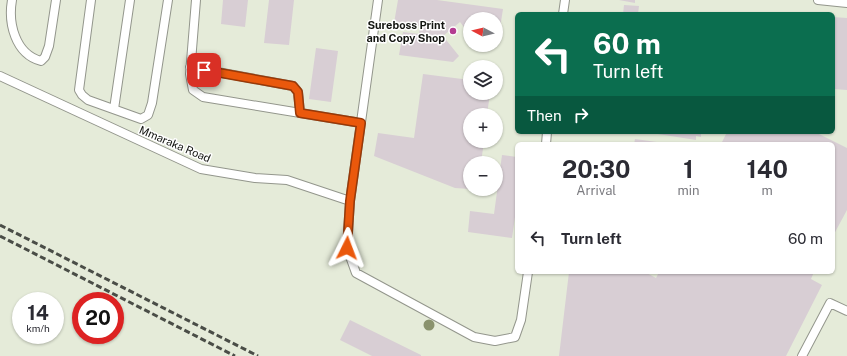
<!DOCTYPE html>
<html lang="en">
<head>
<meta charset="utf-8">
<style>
  :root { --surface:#fff; --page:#f2f2f3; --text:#2b2b33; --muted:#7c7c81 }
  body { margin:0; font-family:"Public Sans",sans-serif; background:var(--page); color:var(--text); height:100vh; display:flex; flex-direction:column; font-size:15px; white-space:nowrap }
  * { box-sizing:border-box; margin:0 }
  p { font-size:13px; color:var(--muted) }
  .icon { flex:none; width:22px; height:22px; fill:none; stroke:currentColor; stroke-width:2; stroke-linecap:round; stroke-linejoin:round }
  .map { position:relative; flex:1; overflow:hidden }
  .sheet { position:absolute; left:515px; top:142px; width:320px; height:132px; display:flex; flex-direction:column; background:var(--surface); border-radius:6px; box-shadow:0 1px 3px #0004 }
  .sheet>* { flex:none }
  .hud { position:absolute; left:515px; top:12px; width:320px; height:122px; border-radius:6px; box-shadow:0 1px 3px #0004; background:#0b6e4f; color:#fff; overflow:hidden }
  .needle { width:26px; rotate:277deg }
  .fabs { position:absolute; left:463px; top:12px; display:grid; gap:8px }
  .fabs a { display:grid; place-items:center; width:40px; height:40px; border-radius:50%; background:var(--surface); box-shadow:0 1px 3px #0004; font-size:20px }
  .speed { position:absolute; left:12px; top:292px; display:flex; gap:8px; font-size:20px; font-weight:700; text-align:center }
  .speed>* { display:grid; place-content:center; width:52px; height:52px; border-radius:50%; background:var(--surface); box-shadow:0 1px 3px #0004; line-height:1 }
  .speed small { font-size:10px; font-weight:400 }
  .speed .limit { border:6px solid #d22; background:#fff; color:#111 }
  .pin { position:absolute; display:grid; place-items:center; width:34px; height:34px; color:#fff; margin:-17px; border-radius:8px; box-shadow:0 2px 6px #0006 }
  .me { position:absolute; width:44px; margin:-22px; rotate:3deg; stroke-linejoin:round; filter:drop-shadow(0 0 3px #0008) }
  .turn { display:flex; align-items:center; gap:14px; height:84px; padding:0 12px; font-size:18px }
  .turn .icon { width:52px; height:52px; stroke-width:2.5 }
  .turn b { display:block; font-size:28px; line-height:34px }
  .then { display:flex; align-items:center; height:38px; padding:0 12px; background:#0003; gap:8px; font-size:15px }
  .eta { display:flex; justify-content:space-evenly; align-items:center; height:68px; text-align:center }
  .eta b { font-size:24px; font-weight:700; line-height:28px }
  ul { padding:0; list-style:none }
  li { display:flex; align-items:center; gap:12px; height:56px; padding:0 12px }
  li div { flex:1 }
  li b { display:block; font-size:15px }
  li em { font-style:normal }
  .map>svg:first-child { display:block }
</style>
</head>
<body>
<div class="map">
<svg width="847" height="356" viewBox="0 0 847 356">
  <rect width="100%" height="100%" fill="#f2f6eb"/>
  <path fill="#e5ebd9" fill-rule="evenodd" d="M0,0H847V356H0ZM517,14H833V132H517ZM470,19H496V45H470ZM470,67H496V93H470ZM470,115H496V141H470ZM517,144H833V272H517ZM470,163H496V189H470ZM21,301H55V335H21ZM81,301H115V335H81Z"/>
  <path fill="#d8ced4" d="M223,0H248L245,27L221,24Z
    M269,0H294L289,45L264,43Z
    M398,0H437L503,9L500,28L496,31V19H470V35L460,22L443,36L459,56L453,62L399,55L403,32L419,34L420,26L394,23Z
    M619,0H635V3Z
    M624,5L639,6L638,14H623Z
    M833,17L847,18V90L833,89Z
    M316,48L338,51L331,102L309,99Z
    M423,74L470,80V93H490L487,115H470V141H484L481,163H470V189L455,188L374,156L378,133L414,138Z
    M645,132H701V137L696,136V140Z
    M727,132H815L847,148V210L833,236V144H721Z
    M635,139L664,143V144H634Z
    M502,155L517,157V203L512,238L468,232L470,211L494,214Z
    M569,272H645L656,278L659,272H814L811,279L822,285L786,356H559Z
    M350,320L421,355V356H372L340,340Z"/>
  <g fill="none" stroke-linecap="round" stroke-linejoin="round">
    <defs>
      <path id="lane" d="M12,0C8,23 15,54 41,61L45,57L49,46L56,0
        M91,0L79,90L82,95L88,100L141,119L148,115L152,103L168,0
        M196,0L190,74L193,90L203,97L361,123
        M378,0L350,201L347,248L356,273L474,337L495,341L515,337L521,320L528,272
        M818,0L847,3
        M563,14L565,0
        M190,67L293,86L298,92L300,113
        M0,76L201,169L255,178L287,180L350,201
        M114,109L130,0
        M546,144L547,132
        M802,356L830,303L847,311"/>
    </defs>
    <use href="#lane" stroke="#93968c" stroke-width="10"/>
    <use href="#lane" stroke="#fff" stroke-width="8"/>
    <path stroke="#4a4d47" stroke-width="3" stroke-dasharray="6 3" stroke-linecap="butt" d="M0,225L258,356
      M0,236L235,356"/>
  </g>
  <circle fill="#8a926d" cx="429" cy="325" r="5.5"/>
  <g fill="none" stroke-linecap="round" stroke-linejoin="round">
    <defs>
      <path id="route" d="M204,70L293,86L298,92L300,113L361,123L350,201L347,248"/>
    </defs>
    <use href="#route" stroke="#983908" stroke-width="10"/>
    <use href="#route" stroke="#ea580c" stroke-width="7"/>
  </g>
  <circle fill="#b43c91" stroke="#fff" stroke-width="1.5" cx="453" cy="31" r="4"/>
  <g text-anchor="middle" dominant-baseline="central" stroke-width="3" stroke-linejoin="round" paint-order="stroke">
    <g font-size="11" font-weight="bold" fill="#131511" stroke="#fff" text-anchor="end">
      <text x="445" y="25">Sureboss Print<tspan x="445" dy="13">and Copy Shop</tspan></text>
    </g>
    <g font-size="11" fill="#131511" stroke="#fff">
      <text transform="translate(175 144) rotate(23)">Mmaraka Road</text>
    </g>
  </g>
</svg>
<div class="fabs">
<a><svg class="needle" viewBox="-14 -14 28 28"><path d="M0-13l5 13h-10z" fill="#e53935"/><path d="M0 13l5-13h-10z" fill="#7c7c81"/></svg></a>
<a><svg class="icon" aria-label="layers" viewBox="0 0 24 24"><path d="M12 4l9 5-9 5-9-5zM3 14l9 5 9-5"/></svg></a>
<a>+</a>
<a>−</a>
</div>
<div class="speed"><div>14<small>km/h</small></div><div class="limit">20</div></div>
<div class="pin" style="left:204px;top:70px;background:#d93025"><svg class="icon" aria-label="arrive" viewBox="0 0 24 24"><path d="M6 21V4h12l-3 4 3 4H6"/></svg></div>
<svg class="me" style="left:347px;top:248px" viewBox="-20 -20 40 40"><path d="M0-17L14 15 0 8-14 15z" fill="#ea580c" stroke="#fff" stroke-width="4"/></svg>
<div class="hud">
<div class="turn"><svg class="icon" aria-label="left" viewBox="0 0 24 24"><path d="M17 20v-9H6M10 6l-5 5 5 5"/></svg><div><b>60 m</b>Turn left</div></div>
<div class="then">Then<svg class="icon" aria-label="right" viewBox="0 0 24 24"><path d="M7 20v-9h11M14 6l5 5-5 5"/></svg></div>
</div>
<section class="sheet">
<div class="eta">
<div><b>20:30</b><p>Arrival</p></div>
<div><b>1</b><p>min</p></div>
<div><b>140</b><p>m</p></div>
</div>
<ul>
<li><svg class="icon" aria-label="left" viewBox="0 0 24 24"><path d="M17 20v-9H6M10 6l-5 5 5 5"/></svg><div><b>Turn left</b></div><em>60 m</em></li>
</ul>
</section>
</div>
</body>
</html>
